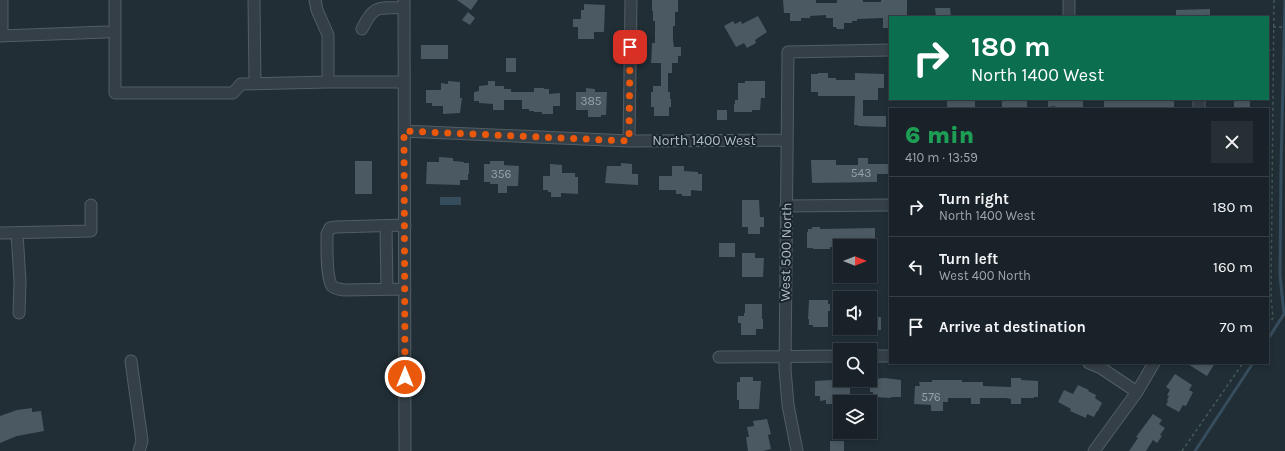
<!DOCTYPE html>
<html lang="en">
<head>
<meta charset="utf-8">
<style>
  :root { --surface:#192228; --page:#262f34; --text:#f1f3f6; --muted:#9fa4a8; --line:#373f45 }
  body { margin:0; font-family:Karla,sans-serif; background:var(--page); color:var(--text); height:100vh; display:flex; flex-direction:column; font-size:15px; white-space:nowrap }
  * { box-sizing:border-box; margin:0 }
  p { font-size:13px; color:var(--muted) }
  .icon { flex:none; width:22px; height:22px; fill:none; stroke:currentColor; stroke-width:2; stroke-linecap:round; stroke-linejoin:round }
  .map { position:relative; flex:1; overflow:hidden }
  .drawer { position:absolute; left:889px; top:108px; width:380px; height:256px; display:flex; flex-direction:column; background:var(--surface); border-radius:0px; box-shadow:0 2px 6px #0003,0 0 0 1px var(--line) }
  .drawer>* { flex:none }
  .banner { position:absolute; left:889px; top:16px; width:380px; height:84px; border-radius:0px; box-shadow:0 2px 6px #0003,0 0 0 1px var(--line); background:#0b6e4f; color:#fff; overflow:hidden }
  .needle { width:26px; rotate:90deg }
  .controls { position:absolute; left:833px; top:239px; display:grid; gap:8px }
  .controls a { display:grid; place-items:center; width:44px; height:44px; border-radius:0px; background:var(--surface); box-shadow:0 2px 6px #0003,0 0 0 1px var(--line); font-size:20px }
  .pin { position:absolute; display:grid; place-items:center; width:34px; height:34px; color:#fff; margin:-17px; border-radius:8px; box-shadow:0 2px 6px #0006 }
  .me { position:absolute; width:44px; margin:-22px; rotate:0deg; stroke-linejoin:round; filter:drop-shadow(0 0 3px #0008) }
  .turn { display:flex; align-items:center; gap:14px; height:84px; padding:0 16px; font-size:18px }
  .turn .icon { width:52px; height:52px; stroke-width:2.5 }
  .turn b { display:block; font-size:28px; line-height:34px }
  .round { display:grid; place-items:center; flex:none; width:42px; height:42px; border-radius:0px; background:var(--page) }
  .headline { display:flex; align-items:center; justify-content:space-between; height:68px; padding:0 16px }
  h1 { font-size:24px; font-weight:800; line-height:30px; color:#1e9e55 }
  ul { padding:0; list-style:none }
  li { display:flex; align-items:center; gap:12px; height:60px; padding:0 16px; border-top:1px solid var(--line) }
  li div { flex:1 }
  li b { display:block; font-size:15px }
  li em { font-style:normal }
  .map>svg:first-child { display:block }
</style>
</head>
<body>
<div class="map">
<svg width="1285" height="451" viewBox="0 0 1285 451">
  <rect width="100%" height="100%" fill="#212e36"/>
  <path fill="#364d5d" d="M440,197H461V205H440Z"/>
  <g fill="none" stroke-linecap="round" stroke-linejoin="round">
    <path stroke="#364d5d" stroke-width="3" d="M1268,339L1284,314L1280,275L1281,168L1285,0
      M1195,451L1253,363"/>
  </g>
  <path fill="#4a5962" d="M457,0H478L471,10Z
    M652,0H678V12H675V26H673V40L674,47H681V56H678V63H672V73H668V92H670V99H671V107H669V116H654V107H651V92H653V86H661V63H651L652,43H655V21H653V11H652Z
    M783,0H816V3H837V0H863V2H881V0H907V17H890V28H883V18L857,19V21H852V23H844V29H837L836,27H833V18H826V15L810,16V18H801V21H790V13H784Z
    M584,4L605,5L604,32H594V39H578V27H573V19H581V10H584Z
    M935,8H950L951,17H936Z
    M1210,9V17H1176V10Z
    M468,12L475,18L470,25L462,20Z
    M758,16L767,32L755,40L756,43L747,48L744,43L736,47L724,26L733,21L735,24L741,21L742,24Z
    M421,45H448V59H421Z
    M506,58H516V72H506Z
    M818,73H828V78H836V80H855V73L884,74V88H878V100H863V116H886V127L858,126V125H854L855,96H818V92H811V74H818Z
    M448,81L460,82V98H462L460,113L443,114V106H432V103H426V90H441V83L448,84Z
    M488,81H495V86H504V89H511V92H534V88H544V89H549V94L560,93V106H553V114H542V112H534V111H529V109H522V100H504V110H493V104L479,103V101H474V92L479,91V86L488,85Z
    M745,81H765V98H761L760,110H752V112H734V104H735V100H738V83H745Z
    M586,88L595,89V92H607L606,115H601V117H588V110H576V92H586Z
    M947,99H975V109H947Z
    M1002,99H1027V108H1002Z
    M1048,99H1083V109H1055V106L1048,107Z
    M1104,99H1174V108H1171V109H1104Z
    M1234,99H1249L1250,100V107H1234Z
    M717,110H727V120H717Z
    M439,157L453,158V161L464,162V163H469V174H468V180H460V185L426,184L427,162H439Z
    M858,158H868V164H890V174H877V182L812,183L811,160H836V165H858Z
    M355,161H372V194H355Z
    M490,161H504V165L519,166L518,186H507V193H498V184H490V182H484V164H490Z
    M621,163L632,164V174H638V185L605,183L607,166H621Z
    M550,164L562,165V173H575V177H578V194L561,193V197H551V192H548V190H543V176H550Z
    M672,166H684V171L698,172V174H702V191L691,190V196H682V194H676V190H659V176H672Z
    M742,200H759L760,217H764V227H760V234H748V227H742Z
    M812,227H820V229L875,228V246H834V247H830V249H813V248H807V232H808V229H812Z
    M719,243H735V257H719Z
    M742,253H755V258H764L763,277H742Z
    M809,300H828V304H830V311H828V327H813V325H809V319H808Z
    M745,304H762V319H763V329H756V335H741V323H738V316H744V313H745Z
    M870,317H881V330H870Z
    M1186,363H1215L1207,376Z
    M1175,374L1192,385L1189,390L1193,392L1186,406L1183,405L1179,412L1166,405L1168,401L1167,400L1169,396L1167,395L1170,390L1166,387Z
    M740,377H753V381H761L759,409H739V400H737V382H740Z
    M832,378H840V380H850V398L836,400V404H826V400L820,401V396H815V381L832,380Z
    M885,378L901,380V397H891V398L873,397V392H870V379Z
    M1011,378H1021V380L1038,381V397H1034V398H1021V404H1011V399L1006,398H980V404H971V398H948V402H943V411H931V405L914,404L915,386H920L919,382H932V380H962V382H983V386L1011,387Z
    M1078,385L1089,390L1088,391L1096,395L1095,398L1102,403L1098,411H1097L1094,417L1087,414L1086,418L1070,411L1071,409L1058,402L1064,390L1073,394Z
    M32,408V412L41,411L44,431L17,436L0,443V416L17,410Z
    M1153,414L1162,420L1159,424L1165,428L1160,435L1162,436L1157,443L1153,440L1146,451H1129L1138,438L1136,437Z
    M767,419L771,434L768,435L771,449L763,451H748L746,437H749L747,427L754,426L753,421Z
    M830,441H844V451H830Z"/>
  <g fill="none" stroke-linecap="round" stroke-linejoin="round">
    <defs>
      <path id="minor" d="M2,0V36
        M115,0V93H233L241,84L328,82
        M254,0L255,83
        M315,0L317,10L328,35V82H404
        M404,0L405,451
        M1069,0V17
        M362,29C374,4 379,8 404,8
        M0,36L106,32
        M1199,109V99
        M404,131L629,141L787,140
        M629,141L631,0
        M786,206L890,205
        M405,225L336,227L330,228L327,234C327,244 326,278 332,286C335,289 339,289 344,290L405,289
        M386,226L387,289
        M0,233L91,231V205
        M17,233L20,281L19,313
        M870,356H890
        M719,357L840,356
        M131,361L142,441L139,451
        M1089,363L1101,368L1137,392
        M797,451L788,405L785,369L788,52L890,50
        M1094,451L1137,392L1154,363"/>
    </defs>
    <use href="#minor" stroke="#525d64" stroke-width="13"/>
    <path stroke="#455957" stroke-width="1.5" stroke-dasharray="3 3" stroke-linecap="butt" d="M1273,27H1285
      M1268,51L1273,49
      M1268,325L1273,318L1271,296L1274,0
      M1182,451L1243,363"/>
    <use href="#minor" stroke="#353f47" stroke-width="11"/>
  </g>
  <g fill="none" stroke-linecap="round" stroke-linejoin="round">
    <path stroke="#ea580c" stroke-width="7" stroke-dasharray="0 12.6" d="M405,377L404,131L629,141L630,47"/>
  </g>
  <g text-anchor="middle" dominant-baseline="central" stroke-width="4" stroke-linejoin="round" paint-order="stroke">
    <g font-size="12" fill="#96a2ab">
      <text x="591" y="101">385</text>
      <text x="861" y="173">543</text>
      <text x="501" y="174">356</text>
      <text x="931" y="397">576</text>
    </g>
    <g font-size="14" fill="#afbbc3" stroke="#1a242b">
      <text x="704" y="140">North 1400 West</text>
      <text transform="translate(786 252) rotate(-89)">West 500 North</text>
    </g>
  </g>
</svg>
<div class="controls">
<a><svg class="needle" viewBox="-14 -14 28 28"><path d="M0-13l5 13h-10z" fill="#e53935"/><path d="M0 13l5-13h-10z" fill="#9fa4a8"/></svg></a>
<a><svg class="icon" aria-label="sound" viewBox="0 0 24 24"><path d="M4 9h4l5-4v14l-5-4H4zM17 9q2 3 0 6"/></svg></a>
<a><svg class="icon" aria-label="search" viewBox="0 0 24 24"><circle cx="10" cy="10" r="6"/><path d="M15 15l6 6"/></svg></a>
<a><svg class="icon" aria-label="layers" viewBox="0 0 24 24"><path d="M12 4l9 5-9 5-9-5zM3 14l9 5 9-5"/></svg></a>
</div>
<div class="pin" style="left:630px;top:47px;background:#d93025"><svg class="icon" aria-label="arrive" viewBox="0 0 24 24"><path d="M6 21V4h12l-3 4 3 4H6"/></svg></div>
<svg class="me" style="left:405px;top:377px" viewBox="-20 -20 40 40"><circle r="17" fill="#ea580c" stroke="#fff" stroke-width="3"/><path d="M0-11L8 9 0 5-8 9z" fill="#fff"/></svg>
<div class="banner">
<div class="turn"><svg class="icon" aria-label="right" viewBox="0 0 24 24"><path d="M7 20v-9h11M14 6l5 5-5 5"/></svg><div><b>180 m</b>North 1400 West</div></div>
</div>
<section class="drawer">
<div class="headline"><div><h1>6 min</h1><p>410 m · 13:59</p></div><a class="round"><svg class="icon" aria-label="close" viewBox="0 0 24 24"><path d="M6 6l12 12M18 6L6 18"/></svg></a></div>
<ul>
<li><svg class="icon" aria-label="right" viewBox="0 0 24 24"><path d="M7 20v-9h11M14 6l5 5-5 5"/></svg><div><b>Turn right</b><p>North 1400 West</p></div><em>180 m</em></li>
<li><svg class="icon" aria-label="left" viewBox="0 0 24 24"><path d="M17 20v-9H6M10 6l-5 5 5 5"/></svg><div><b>Turn left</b><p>West 400 North</p></div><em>160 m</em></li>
<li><svg class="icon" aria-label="arrive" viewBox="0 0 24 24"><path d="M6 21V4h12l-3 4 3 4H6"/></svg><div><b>Arrive at destination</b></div><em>70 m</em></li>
</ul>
</section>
</div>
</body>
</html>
